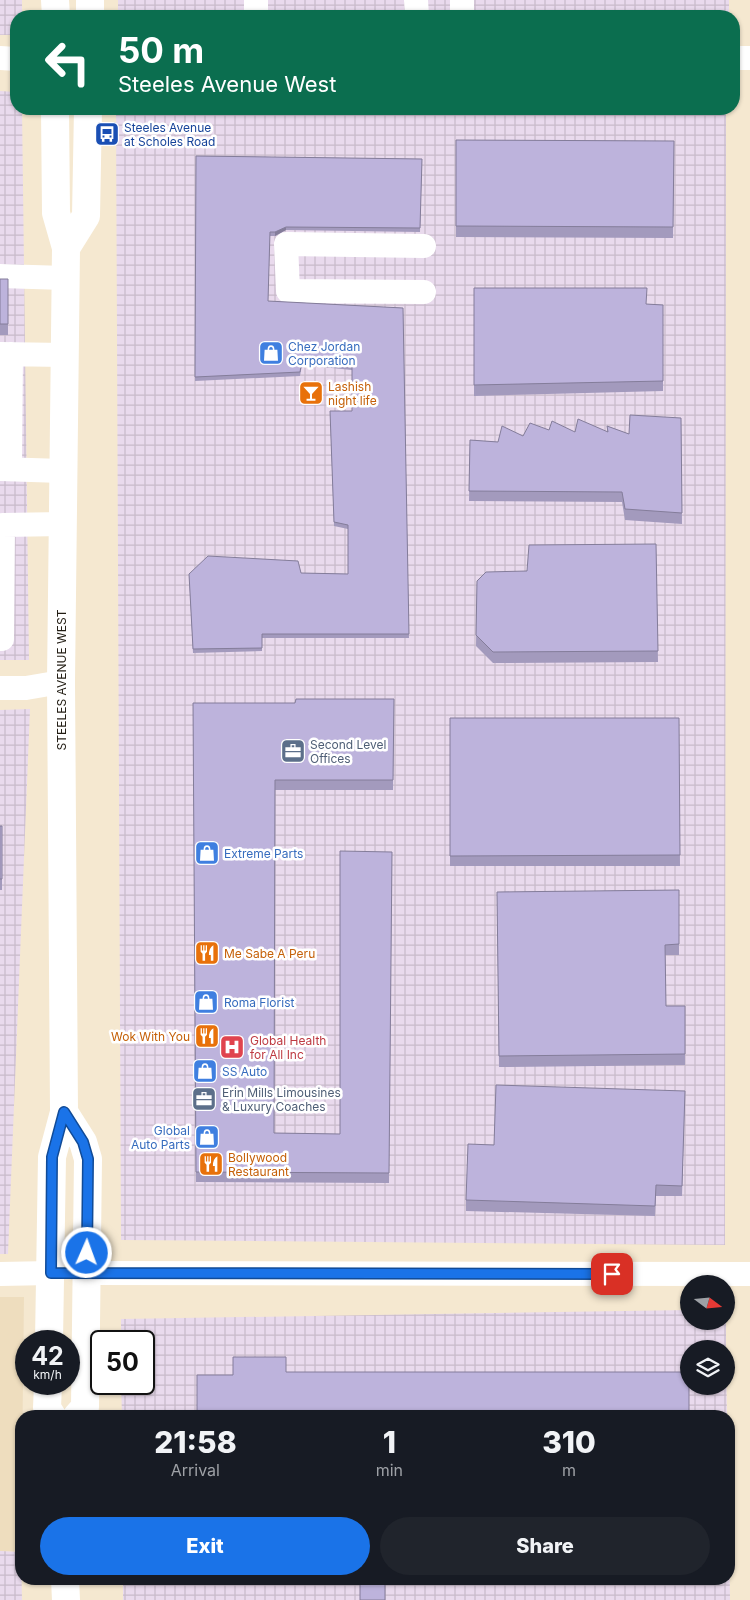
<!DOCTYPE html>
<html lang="en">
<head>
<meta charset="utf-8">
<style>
  :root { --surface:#171b24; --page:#20242c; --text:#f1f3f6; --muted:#9ea1a6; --accent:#1a73e8 }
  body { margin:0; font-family:Inter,sans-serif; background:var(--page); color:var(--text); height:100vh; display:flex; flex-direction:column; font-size:19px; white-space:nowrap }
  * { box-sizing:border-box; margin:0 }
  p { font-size:16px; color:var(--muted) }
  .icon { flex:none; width:28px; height:28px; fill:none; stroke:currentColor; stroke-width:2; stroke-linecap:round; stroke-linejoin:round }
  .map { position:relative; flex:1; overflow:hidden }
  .side { position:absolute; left:15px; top:1410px; width:720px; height:175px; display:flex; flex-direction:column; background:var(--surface); border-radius:20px; box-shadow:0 1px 4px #0004 }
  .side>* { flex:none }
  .banner { position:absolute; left:10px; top:10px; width:730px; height:105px; border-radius:20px; box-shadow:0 1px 4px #0004; background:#0b6e4f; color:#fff; overflow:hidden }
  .needle { width:32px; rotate:106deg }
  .controls { position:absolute; left:680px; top:1275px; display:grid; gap:10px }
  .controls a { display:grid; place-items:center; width:55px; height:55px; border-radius:50%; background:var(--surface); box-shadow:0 1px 4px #0004; font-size:25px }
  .speed { position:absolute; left:15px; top:1330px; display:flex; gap:10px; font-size:25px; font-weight:700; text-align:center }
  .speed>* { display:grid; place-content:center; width:65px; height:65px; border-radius:50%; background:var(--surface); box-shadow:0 1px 4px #0004; line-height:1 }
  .speed small { font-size:12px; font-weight:400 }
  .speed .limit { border:2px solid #111; border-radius:8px; background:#fff; color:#111 }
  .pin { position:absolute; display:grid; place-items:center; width:42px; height:42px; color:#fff; margin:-21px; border-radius:10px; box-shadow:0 2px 8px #0006 }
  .me { position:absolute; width:55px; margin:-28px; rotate:2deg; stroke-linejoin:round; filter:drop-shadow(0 0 4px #0008) }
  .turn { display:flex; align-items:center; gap:18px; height:105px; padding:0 25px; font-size:22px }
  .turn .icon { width:65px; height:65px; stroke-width:2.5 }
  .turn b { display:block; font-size:35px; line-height:42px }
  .eta { display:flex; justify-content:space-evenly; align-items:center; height:85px; text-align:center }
  .eta b { font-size:30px; font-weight:800; line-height:35px }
  .action { display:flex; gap:10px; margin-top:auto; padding:10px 25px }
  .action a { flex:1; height:58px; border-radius:30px; background:var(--accent); color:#fff; font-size:20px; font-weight:800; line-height:58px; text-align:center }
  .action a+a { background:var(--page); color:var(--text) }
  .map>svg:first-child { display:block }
</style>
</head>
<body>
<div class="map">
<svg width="750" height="1600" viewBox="0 0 750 1600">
  <defs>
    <pattern id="industrial-grid" width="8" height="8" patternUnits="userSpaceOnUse" patternTransform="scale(1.25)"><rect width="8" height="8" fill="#e9daed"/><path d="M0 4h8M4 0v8" fill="none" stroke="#c8baca"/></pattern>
  </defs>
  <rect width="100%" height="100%" fill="#f5e8d0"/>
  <path fill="#eeddbe" d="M0,1297H24L21,1552L0,1551Z"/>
  <path fill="url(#industrial-grid)" d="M0,0H22V16H16V35H0Z
    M118,0H729V15L118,10Z
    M0,91L16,92V109H22L29,660H0Z
    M116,109H726L725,1245L121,1240Z
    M30,709L8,1254H0V710Z
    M689,1310V1321H726V1349H689V1386H726V1359L727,1416H122L121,1384H144V1341H121V1319Z
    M729,1511L730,1600H123V1579H729Z
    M0,1551L21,1552L22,1600H0Z"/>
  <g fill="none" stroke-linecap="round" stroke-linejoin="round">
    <path stroke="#fff" stroke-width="24" d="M256,0V16
      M416,0L417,16
      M462,0V16
      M0,58L16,59
      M734,58H750
      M424,246L286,244L288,291L424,292
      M0,276L65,278
      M0,354L64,355
      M0,469L62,471
      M10,469L11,354
      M0,639H2L3,525L63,524
      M0,688H26L61,682
      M86,1273L750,1274
      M0,1274L51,1273"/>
    <path stroke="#fff" stroke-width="28" d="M55,0L56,16
      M90,0V16
      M66,248L86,216L88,109
      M64,1112L83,1142L88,1159L85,1407L77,1416
      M49,1341L52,1157L64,1112L61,682L66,248L56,213L55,109
      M48,1384L47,1408L52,1416
      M65,1579L66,1600"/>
  </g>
  <path fill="#a39abd" d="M456,140L674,141L673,238L456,237Z
    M196,156L422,159L420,232L286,230L275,236H270L268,301L403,308L409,638H262V651L193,653L189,574L301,573L348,574V529L334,526L330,411H352V370L302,365L300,376L195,381Z
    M0,279H8V335H0Z
    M474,288L647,304L663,305V391L474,396Z
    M681,418L682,524L625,520L622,502L469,501L470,440L498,442L549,430L575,432H607V426L629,434Z
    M656,544L658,662L493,663L476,646L477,581Z
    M394,699L393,790H275L274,1133L340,1134L392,852L389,1183L196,1182L193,703H295Z
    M450,718H679L680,866H450Z
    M0,826H2V890H0Z
    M679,890V955H665L666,1006H685V1065L499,1067L497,892Z
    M685,1091L682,1196H656L655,1216L466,1211V1200L494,1145Z"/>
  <path fill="#847d9a" d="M286,227V230L275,236V232Z"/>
  <path fill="#bdb3dc" stroke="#847d9a" d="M456,140L674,141L673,227L456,226Z
    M196,156L422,159L420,228L286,227L275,232H270L268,301L403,308L409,634H262V648L193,649L189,574L208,556L298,561L301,573L348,574V525L334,522L330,411H352V366L302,361L300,372L195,377Z
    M0,279H8V324H0Z
    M474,288H647L646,304L663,305V381L474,385Z
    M630,415L681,418L682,513L625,509L622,492L469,491L470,440L498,442L502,426L523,436L530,423L549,430L552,421L575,432L578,419L608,432L607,426L629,434Z
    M656,544L658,651L493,652L476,635L477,581L486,572L527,571L529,545Z
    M296,699H394L393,780H275L274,1133L340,1134V851L392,852L389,1173L196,1172L193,703H295Z
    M450,718H679L680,855L450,856Z
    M0,826H2V879H0Z
    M679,890V944L665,945L666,1006H685V1054L499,1056L497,892Z
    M496,1085L685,1091L682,1186L656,1185L655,1206L466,1200L468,1144L494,1145Z
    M233,1357H286V1372H689V1416H197V1375H233Z
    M360,1579H385V1600H360Z"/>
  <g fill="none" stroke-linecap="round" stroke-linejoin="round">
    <defs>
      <path id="route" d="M87,1253L88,1159L83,1142L64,1112L52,1157L51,1273L612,1274"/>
    </defs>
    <use href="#route" stroke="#114b97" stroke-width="12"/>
    <use href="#route" stroke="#1a73e8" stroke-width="9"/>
  </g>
  <defs>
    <symbol id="bus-square" viewBox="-11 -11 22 22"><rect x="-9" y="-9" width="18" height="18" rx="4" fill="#1a4fb4" stroke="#fff"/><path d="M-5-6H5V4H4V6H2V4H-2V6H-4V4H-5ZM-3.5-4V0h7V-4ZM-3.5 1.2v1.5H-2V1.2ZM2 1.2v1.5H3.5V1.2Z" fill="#fff"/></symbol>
    <symbol id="shop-square" viewBox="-11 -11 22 22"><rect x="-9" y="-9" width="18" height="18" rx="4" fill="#3f7fe0" stroke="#fff"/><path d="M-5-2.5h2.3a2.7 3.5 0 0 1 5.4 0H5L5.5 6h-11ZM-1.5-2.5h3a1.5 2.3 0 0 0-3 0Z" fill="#fff"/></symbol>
    <symbol id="bar-square" viewBox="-11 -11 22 22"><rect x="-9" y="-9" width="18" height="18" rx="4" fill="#e8710a" stroke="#fff"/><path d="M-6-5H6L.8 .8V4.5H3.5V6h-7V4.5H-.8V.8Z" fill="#fff"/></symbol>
    <symbol id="office-square" viewBox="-11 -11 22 22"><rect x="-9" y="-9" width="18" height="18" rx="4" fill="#5c6f8a" stroke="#fff"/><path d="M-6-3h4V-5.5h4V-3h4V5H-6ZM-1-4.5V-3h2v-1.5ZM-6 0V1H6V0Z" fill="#fff"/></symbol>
    <symbol id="restaurant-square" viewBox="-11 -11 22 22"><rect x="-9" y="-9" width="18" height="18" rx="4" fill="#e8710a" stroke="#fff"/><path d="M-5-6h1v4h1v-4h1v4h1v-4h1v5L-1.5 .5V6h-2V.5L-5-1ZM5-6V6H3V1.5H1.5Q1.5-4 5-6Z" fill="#fff"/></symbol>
    <symbol id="hospital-square" viewBox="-11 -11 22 22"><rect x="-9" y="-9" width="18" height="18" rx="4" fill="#e0444e" stroke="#fff"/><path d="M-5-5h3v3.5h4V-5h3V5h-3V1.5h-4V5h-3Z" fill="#fff"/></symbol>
  </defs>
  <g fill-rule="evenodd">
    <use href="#bus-square" x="93" y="120" width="28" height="28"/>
    <use href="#shop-square" x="257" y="339" width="28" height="28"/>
    <use href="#bar-square" x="297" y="379" width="28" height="28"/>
    <use href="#office-square" x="279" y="737" width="28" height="28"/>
    <use href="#shop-square" x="193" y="839" width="28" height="28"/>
    <use href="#restaurant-square" x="193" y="939" width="28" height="28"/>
    <use href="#shop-square" x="192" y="988" width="28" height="28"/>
    <use href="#restaurant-square" x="193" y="1022" width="28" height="28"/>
    <use href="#hospital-square" x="218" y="1033" width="28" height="28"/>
    <use href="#shop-square" x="191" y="1057" width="28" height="28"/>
    <use href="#office-square" x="190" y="1085" width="28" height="28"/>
    <use href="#shop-square" x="193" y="1123" width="28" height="28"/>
    <use href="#restaurant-square" x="197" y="1150" width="28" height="28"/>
  </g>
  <g text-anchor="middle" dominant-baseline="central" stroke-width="5" stroke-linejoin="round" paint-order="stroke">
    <g font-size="12" fill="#164399" stroke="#fff" text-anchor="start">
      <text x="124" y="127">Steeles Avenue<tspan x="124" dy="14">at Scholes Road</tspan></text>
    </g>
    <g font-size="12" fill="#366cbe" stroke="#fff" text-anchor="start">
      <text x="288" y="346">Chez Jordan<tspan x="288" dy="14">Corporation</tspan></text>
      <text x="224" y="853">Extreme Parts</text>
      <text x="224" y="1002">Roma Florist</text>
      <text x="222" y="1071">SS Auto</text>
      <text x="190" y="1130" text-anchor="end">Global<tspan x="190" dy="14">Auto Parts</tspan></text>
    </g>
    <g font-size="12" fill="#c56008" stroke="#fff" text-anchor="start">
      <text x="328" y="386">Lashish<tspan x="328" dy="14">night life</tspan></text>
      <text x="224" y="953">Me Sabe A Peru</text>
      <text x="190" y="1036" text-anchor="end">Wok With You</text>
      <text x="228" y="1157">Bollywood<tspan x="228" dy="14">Restaurant</tspan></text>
    </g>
    <g font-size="12" fill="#211c13" stroke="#fff">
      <text transform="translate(61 680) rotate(-90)">STEELES AVENUE WEST</text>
    </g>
    <g font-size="12" fill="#4e5e75" stroke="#fff" text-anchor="start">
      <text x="310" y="744">Second Level<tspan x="310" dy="14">Offices</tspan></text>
      <text x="222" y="1092">Erin Mills Limousines<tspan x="222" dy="14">&amp; Luxury Coaches</tspan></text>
    </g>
    <g font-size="12" fill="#be3a42" stroke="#fff" text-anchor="start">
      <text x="250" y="1040">Global Health<tspan x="250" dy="14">for All Inc</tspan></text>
    </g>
  </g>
</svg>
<div class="controls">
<a><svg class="needle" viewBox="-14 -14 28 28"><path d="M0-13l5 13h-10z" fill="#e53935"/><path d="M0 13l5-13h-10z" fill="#9ea1a6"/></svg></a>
<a><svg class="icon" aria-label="layers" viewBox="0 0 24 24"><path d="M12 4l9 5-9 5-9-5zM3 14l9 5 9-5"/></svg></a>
</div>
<div class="speed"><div>42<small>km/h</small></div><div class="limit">50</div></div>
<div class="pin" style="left:612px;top:1274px;background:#d93025"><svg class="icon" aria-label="arrive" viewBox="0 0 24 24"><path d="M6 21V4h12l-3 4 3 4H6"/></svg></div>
<svg class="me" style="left:87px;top:1253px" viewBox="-20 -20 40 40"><circle r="17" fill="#1a73e8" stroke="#fff" stroke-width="3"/><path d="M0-11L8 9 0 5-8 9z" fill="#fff"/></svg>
<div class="banner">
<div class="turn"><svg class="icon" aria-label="left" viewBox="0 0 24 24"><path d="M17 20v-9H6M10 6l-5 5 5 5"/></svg><div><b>50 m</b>Steeles Avenue West</div></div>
</div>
<section class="side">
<div class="eta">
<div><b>21:58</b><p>Arrival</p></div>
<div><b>1</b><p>min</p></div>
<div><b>310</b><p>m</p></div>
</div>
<div class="action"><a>Exit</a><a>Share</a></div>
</section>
</div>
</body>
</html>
